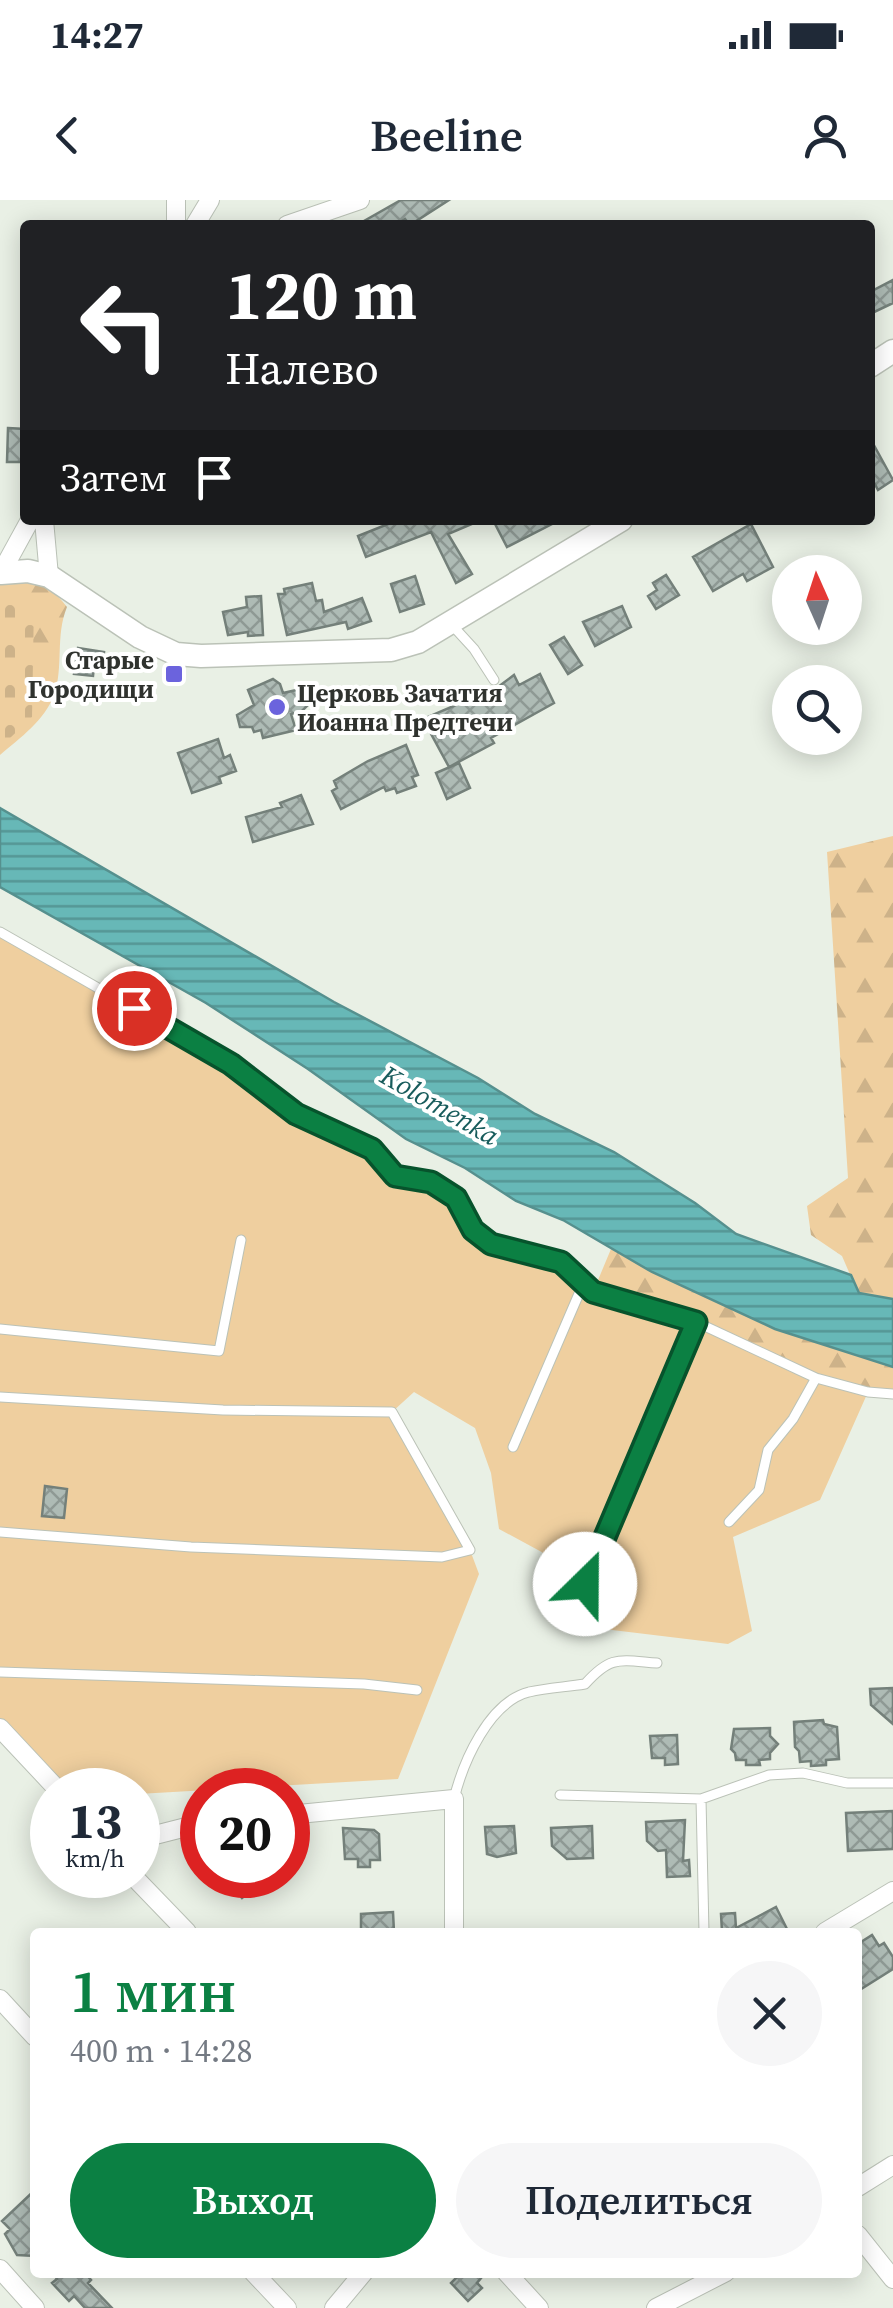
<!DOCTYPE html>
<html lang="ru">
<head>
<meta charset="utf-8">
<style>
  :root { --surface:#fff; --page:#f6f6f7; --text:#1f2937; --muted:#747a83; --accent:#0b8043 }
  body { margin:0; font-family:"Source Serif 4",serif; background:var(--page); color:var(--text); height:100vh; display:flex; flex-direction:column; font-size:38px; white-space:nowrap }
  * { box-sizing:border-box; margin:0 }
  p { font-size:32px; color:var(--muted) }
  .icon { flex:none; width:55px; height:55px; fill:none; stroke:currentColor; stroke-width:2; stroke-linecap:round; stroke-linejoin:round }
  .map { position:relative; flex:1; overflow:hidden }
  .panel { position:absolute; left:30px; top:1728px; width:832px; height:350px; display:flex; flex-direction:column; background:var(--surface); border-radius:10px; box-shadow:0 5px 25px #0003 }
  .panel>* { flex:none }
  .hud { position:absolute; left:20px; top:20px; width:855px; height:305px; border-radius:10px; box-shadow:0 5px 25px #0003; background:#202124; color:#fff; overflow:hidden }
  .needle { width:65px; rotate:357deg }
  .buttons { position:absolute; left:772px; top:355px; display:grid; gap:20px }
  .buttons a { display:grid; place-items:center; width:90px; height:90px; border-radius:50%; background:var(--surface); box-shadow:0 5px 25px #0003; font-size:50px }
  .speed { position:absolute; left:30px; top:1568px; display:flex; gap:20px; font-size:50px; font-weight:700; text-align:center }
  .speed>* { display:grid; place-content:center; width:130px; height:130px; border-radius:50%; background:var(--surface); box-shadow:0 5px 25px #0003; line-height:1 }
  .speed small { font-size:25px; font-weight:400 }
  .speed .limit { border:15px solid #d22; background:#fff; color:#111 }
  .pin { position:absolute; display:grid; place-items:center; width:85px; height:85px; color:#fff; margin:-42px; border:5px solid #fff; border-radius:50%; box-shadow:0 2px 10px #0007 }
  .me { position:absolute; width:110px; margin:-55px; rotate:23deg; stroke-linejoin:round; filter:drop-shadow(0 0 8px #0008) }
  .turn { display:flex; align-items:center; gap:35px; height:210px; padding:0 40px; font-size:45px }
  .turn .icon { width:130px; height:130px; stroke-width:2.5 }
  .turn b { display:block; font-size:70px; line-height:85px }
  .then { display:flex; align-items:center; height:95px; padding:0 40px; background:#0003; gap:20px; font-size:38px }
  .round { display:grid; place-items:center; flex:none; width:105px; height:105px; border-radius:52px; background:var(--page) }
  .summary { display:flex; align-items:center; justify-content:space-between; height:170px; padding:0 40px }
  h1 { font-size:60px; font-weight:600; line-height:75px; color:var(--accent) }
  .primary-button { display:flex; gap:20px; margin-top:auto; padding:20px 40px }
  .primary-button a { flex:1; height:115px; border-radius:60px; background:var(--accent); color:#fff; font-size:40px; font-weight:600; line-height:115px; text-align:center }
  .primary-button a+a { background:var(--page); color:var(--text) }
  .status { display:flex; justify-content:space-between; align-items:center; height:70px; padding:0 50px; background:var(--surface); direction:ltr }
  .status svg { height:28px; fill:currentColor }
  header { display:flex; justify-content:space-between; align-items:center; height:130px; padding:0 40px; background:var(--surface); font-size:45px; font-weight:600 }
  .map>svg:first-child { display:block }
</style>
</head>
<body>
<div class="status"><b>14:27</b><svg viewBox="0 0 49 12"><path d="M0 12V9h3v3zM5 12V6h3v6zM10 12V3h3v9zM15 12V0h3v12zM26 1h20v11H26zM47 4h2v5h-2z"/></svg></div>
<header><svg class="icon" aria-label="back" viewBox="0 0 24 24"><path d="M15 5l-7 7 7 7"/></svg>Beeline<svg class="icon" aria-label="person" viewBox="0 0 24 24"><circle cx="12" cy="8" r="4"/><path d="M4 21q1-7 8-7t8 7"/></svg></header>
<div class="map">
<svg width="893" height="2108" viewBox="0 0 893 2108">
  <defs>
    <pattern id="forest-firs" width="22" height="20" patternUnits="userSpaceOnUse" patternTransform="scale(2.5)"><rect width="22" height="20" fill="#efcf9f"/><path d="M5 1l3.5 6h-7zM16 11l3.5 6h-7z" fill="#cdb289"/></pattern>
    <pattern id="cemetery-stones" width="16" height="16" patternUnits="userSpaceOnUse" patternTransform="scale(2.5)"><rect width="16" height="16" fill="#efcf9f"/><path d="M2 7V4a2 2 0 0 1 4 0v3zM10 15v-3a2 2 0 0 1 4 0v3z" fill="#cdb289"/></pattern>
    <pattern id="water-rules" width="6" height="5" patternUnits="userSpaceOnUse" patternTransform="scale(2.5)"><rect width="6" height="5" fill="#67b8b7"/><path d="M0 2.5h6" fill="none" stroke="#559695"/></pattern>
    <pattern id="building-cross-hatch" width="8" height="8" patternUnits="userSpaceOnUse" patternTransform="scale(2.5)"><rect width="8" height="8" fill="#aebbb5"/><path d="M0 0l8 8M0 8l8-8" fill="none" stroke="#8e9994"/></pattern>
  </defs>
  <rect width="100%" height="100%" fill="#e9f0e5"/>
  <path fill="#efcf9f" d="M0,732L231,864L296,913L372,949L395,976L431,982L456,998L473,1030L491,1044L561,1062L593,1092L696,1122L868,1192L820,1300L733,1337L752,1431L728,1444L604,1429L549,1356L499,1329L491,1273L475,1228L414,1192L392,1212L470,1350L479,1374L398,1579L138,1594V1590H58L0,1528Z"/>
  <path fill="url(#forest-firs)" d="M0,379C32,381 47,380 67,407C55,436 64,467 54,495C45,520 20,538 0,555Z
    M893,636V1099L858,1093L842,1056L811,1035L807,1006L848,978L827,652Z
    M611,1049L652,1072L775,1129L893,1167V1194L816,1178L696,1122L593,1092Z"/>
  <path fill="url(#cemetery-stones)" d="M0,398L34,401L32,517L9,539L0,538Z"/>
  <path fill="url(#water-rules)" stroke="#56908e" stroke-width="2.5" d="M0,608L334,802L478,878L535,914L614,952L695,1003L736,1034L851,1075L859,1093L893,1099V1167L775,1129L652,1072L563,1020L516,1001L465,968L406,939L308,869L206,803L0,687Z"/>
  <path fill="url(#building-cross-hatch)" stroke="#74807a" stroke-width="2.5" d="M401,0H449L410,25L405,19L396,25H357Z
    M893,80V103L870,114V92Z
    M8,228L25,229V262H7Z
    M870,238L893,280L878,290L870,275Z
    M398,320H481L448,334L472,374L456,383L431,332L366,357L358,336Z
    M493,320H560L507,347Z
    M751,324L773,367L747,381L743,374L713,391L693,357Z
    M666,375L679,395L656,409L648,396L657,390L653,383Z
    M415,376L424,404L400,412L391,384Z
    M312,383L316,401L322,400L324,412L362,398L371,421L348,429L346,422L287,435L278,394H285L284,389Z
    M261,396L263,435L248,436V432L228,435L223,412L247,407L246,397Z
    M622,406L631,427L595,446L583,422Z
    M564,437L582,465L568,474L550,445Z
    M78,448L104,452L102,468L94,466L93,476L74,474Z
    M540,474L554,503L491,538L494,543L449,567L423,519L498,487L514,475L519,485Z
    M273,479L280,484L283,493L301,489L308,505L302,511L291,514L296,530L263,538L261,530L254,532L252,527H240L237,515L254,505L248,490Z
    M218,539L224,558L230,555L236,571L219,577L221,583L192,593L178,553Z
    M406,545L418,575L412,577L416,586L397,593L395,588L386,591L384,587L341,609L332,591L337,588L334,581L368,561Z
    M459,563L470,588L447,599L436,573Z
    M301,595L313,624L253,642L246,617L282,607L280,603Z
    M45,1286L67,1289L64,1318L42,1316Z
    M893,1488V1524L871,1505L870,1489Z
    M823,1520L824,1524L837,1527L839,1559L826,1560V1565L811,1566V1561L800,1562L799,1551L795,1547L794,1522Z
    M770,1528V1536L778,1544L770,1553V1559L759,1560L760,1565H746V1560H736L735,1553L731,1549L734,1529Z
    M677,1535L678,1564L665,1565V1558H652L650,1536Z
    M893,1611V1649L848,1651L846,1613Z
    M685,1620L683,1661L689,1660L690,1676L667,1677L666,1650L658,1651L647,1641L646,1622Z
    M514,1626L516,1653L497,1657L487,1654L485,1627Z
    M592,1626L593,1658L567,1659L552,1646L551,1628Z
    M343,1628L374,1630L379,1634L380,1660H370V1667H358V1659H345Z
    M217,1675H270L242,1698L232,1686L228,1689Z
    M776,1707L787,1729L779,1732H722L721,1714L735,1713L736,1728Z
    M393,1712L394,1732H361V1714Z
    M872,1735L879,1746L884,1743L893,1757V1769L858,1791V1744Z
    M35,1990V2056L17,2055L5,2034L10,2029L2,2021Z
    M52,2072H84L91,2080L88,2083L112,2108H85L74,2096L69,2101L52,2083L57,2079Z
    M462,2072H486L477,2083L482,2088L468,2101L451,2083Z"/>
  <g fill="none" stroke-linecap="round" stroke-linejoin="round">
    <defs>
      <path id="service" d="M452,425L474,449L494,480
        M0,732L231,864L296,913L372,949L395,976L431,982L456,998L473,1030L491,1044L561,1062L593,1092L696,1122L816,1178L868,1192L893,1194
        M0,1129L219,1151L241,1040
        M0,1197L223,1210L392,1212L470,1350L442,1357L191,1347L0,1332
        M513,1247L584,1082
        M729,1322L759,1290L768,1250L793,1219L816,1178
        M585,1384L696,1122
        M0,1472L364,1484L417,1490
        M560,1595L701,1599L769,1575L803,1573L847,1583H893
        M454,1599C463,1562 489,1502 529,1492C547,1488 566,1487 585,1484C611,1455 619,1460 657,1463
        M701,1599L704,1732"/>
      <path id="minor" d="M176,25V0
        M195,25L210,0
        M287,25L360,0
        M44,320L49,376
        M1,373L30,320
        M0,1528L58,1590
        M288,1615L454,1599V1732
        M138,1648L155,1635L202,1623
        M132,1675L187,1732
        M825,1732L893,1691
        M0,1799L35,1837
        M858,1987L893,1965
        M858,2035L893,2079
        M0,2069L35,2108
        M253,2072L287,2108
        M506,2072L539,2108
        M334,2108L364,2072
        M656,2108L726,2072"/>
      <path id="tertiary" d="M870,166L893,151
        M1,373L28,371L49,376L140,437L176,454L201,456L391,450L418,442L621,320"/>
    </defs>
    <use href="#service" stroke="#bbc2b7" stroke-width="11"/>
    <use href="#minor" stroke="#bbc2b7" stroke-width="20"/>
    <use href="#tertiary" stroke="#bbc2b7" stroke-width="25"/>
    <use href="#service" stroke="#fff" stroke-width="9"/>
    <use href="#minor" stroke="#fff" stroke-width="18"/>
    <use href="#tertiary" stroke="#fff" stroke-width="22"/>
  </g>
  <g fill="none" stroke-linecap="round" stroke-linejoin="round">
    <defs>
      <path id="route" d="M134,808L231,864L296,914L372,949L395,976L431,982L456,998L473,1030L491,1044L561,1062L593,1092L696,1122L585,1384"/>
    </defs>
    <use href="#route" stroke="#07532c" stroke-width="25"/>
    <use href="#route" stroke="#0b8043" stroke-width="18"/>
  </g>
  <g fill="#6b63dd" stroke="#fff" stroke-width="4">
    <rect x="164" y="464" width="20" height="20" rx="5"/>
    <circle cx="277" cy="507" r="10"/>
  </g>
  <g text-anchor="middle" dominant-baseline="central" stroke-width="8" stroke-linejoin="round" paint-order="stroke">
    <g font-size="25" font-weight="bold" fill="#2f322e" stroke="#fff" text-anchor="end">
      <text x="154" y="460">Старые<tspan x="154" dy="29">Городищи</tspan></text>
      <text x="297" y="493" text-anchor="start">Церковь Зачатия<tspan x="297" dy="29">Иоанна Предтечи</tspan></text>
    </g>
    <g font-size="28" font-style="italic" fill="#185c5c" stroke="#fff">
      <text transform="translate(440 905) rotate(30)">Kolomenka</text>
    </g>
  </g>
</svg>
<div class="buttons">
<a><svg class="needle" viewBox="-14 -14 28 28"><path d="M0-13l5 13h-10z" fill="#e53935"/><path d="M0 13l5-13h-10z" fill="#747a83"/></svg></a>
<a><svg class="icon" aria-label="search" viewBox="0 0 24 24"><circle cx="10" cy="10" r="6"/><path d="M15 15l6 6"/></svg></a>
</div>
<div class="speed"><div>13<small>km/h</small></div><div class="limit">20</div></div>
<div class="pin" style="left:134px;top:808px;background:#d93025"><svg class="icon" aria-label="arrive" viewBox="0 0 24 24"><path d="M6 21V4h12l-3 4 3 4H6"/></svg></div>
<svg class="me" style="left:585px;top:1384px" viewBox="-20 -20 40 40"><circle r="19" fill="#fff"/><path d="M0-13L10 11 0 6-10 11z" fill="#0b8043"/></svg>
<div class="hud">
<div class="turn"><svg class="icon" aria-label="left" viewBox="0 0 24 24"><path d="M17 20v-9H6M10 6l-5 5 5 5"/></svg><div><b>120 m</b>Налево</div></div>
<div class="then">Затем<svg class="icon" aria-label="arrive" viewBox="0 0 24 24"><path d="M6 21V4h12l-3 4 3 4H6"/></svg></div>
</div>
<section class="panel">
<div class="summary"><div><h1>1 мин</h1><p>400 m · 14:28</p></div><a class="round"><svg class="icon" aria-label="close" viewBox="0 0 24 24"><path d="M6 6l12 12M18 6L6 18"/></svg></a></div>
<div class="primary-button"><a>Выход</a><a>Поделиться</a></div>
</section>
</div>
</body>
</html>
